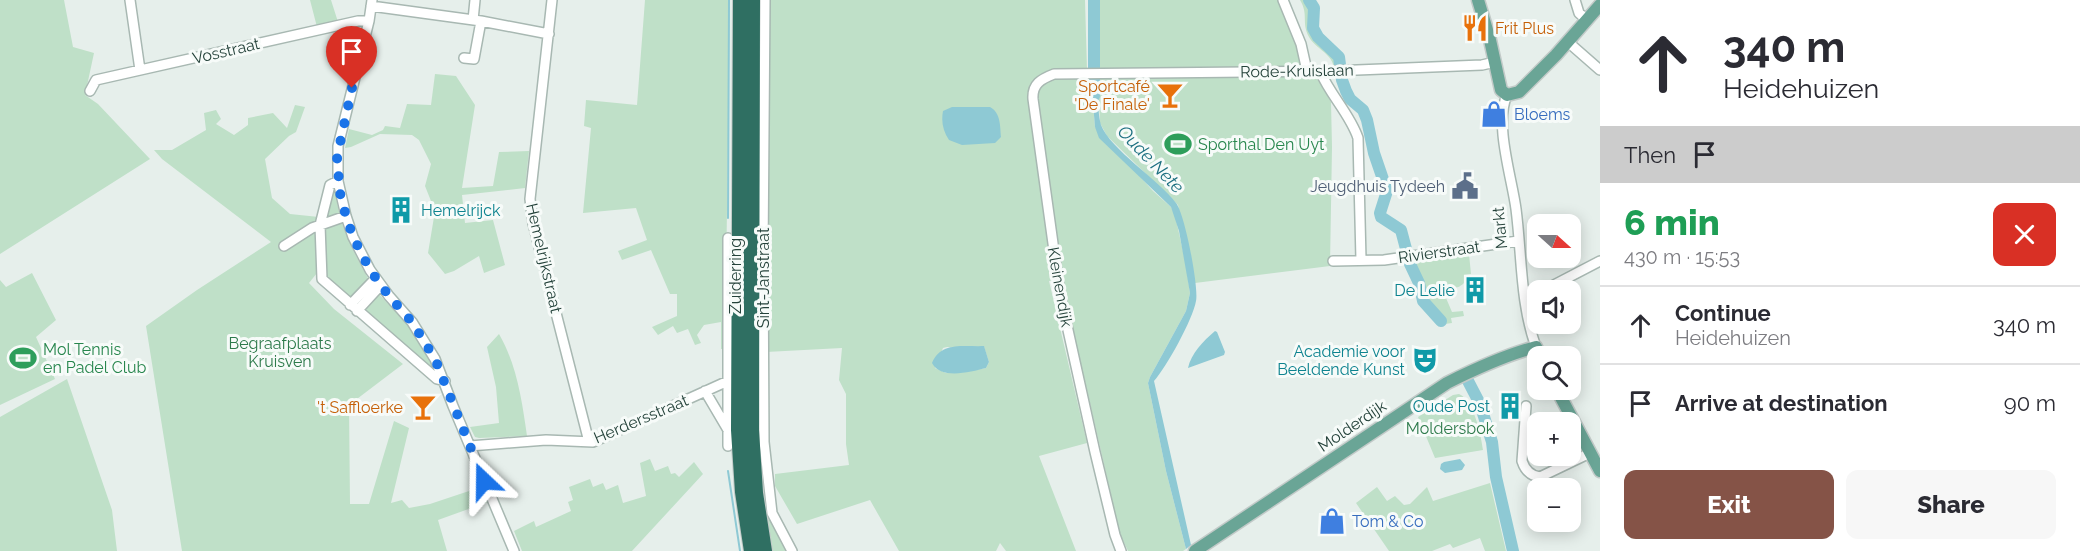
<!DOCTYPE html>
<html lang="en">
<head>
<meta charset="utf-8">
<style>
  :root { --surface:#fff; --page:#f7f7f7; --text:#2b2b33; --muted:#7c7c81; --line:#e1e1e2; --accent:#855347 }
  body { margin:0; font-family:Raleway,sans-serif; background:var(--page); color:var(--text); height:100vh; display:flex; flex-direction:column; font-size:22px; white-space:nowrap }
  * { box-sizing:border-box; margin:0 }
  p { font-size:20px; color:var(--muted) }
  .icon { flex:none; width:33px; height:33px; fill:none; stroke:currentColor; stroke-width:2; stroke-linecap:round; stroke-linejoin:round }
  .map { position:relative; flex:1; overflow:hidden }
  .details { display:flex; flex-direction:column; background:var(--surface); width:480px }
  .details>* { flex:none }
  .top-card { background:#fff; color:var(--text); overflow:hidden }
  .needle { width:39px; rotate:111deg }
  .tools { position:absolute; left:1527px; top:214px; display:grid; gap:12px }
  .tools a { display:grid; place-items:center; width:54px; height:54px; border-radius:12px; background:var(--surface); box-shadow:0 3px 15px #0003; font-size:30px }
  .pin { position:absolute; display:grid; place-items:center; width:51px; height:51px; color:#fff; margin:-62px -26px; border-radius:50% 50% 50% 0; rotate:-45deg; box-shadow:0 0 6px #0007 }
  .pin .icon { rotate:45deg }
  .me { position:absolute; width:66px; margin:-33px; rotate:337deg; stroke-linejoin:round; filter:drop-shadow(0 0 4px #0008) }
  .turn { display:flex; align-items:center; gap:21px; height:126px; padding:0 24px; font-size:27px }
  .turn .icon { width:78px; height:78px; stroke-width:2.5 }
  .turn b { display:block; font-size:42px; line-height:51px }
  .then { display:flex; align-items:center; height:57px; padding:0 24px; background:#0003; gap:12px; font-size:22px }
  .round { display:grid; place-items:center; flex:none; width:63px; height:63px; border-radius:12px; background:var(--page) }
  .headline { display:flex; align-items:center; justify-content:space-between; height:102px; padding:0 24px }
  h1 { font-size:36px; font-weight:800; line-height:45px; color:#1e9e55 }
  .button { display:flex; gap:12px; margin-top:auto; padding:12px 24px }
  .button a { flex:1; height:69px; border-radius:12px; background:var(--accent); color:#fff; font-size:24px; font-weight:800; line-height:69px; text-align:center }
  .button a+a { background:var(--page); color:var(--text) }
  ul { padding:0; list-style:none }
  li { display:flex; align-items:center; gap:18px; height:78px; padding:0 24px; border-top:2px solid var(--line) }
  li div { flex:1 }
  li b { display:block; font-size:22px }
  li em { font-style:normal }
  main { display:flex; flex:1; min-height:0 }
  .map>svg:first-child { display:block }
</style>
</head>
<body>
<main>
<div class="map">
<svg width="1600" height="551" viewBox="0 0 1600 551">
  <rect width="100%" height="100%" fill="#e6efeb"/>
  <path fill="#bfe0c8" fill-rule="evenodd" d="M0,0H64L73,47L94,53L85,95L98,104L150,159L0,254Z
    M310,0H331L338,22L317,27Z
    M645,0H730L725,349H721V322L704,325L697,335L701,343L695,345L688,329L677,333L673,326L658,335L652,327L677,316V294H670L651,250L622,260L618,251L647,240L636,208L583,213L591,128L584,126L586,100L637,105Z
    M770,0H1085L1087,70L1091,80L1095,127L1153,191L1171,207L1175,215L1186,265L1190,293L1186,311L1150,377L1148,383L1166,471L1186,549L1183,551H1128L1120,534L1065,294L1064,279L1049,281L1087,443L1039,456L1076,551H1006L1000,543L996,551H899L870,500L797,524L775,486V474L849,465L846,444V394L839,380L842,348L766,352ZM947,347H984L989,362L986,368L981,369L946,373L935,368L943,348Z
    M1099,0H1280L1290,24L1304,66L1315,75L1331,102L1332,147L1330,266L1195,283L1178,205L1107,136L1100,123L1098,79Z
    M1300,0H1309C1316,12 1309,17 1313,28C1319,45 1337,44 1341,67H1334C1331,53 1316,49 1309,37C1301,22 1309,15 1300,0Z
    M435,74L456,76L475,105L462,188L493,186L499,152L529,151L525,188L462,195L465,223L493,220L505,265L484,273L479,256L454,271L445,274L428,253L435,211L425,186L431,164L419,140L412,135L380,134L351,147L345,148L349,129L372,135L383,130L385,126L400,128L407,104L431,105Z
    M295,105L305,107L296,132L289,136L265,159L272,198L290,214L319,217L317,273L309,283L334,309L403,364L349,405L350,504H369L394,421L409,428L391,503L402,500L409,508L430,504L481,487L488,502L438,520L447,551H182L146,326L197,290L271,242L162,159L154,150H172L206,130L204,113L216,110L221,119L216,124L234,135L248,125V118L273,113L287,128Z
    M333,190L336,193C338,224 354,253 369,280L349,300L324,274L325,218Z
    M1469,254L1471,274L1464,275L1465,282C1457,290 1454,288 1445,285L1443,291L1452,312L1463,311L1464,316L1451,318L1452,323L1445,324L1442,318L1425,300L1412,262Z
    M32,273L56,320L36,337L55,379L0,405V280L6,287Z
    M378,293C399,316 425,340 435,370L431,371L362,311Z
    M499,334C517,365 522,401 527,436L479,438L475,437L470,427L499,423L496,387L487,347Z
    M67,379L112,510L117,551H0V417Z
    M1459,394C1474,400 1481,435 1483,450L1435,458L1418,417L1453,395Z
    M650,459L655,471L668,466L671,474L675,473L679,477L694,462L703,474L632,551H522L514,531L534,521L536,527L571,511L568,502L573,500L569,487L590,479L593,487L603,483L606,490L618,485L623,503L646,496L640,463Z
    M1490,483L1506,551H1485L1480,538L1453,548L1450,544L1432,551H1389L1356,503L1377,487L1387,501L1395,496L1404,505L1410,504L1427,487L1433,501Z
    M771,519L787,551H771L764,520Z"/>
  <path fill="#8ec9d4" d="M1098,79C1099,93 1097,112 1101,125C1110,149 1159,180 1176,203C1185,214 1199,288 1196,301C1193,319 1166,368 1154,381L1191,545L1186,549L1166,471L1148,383L1150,377L1186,311L1190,293L1179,231L1171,207L1099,138L1095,127L1091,80Z
    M952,107H990C1001,113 1000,126 1001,137L995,143L962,145L949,140C943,131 941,122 943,111Z
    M1215,331L1217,332L1225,352L1224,355L1188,368C1191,354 1203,341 1215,331Z
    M984,346L989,362L986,368C970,372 941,380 932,363C941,341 964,347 984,346Z
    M1460,459L1465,465L1462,470L1445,473L1440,469L1441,464L1444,462Z"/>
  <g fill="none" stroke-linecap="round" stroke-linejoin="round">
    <path stroke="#8ec9d4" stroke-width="2" d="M728,218L729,0
      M728,471L740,551"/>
    <path stroke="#8ec9d4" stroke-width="12" d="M1094,0V96
      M1309,0L1314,8L1313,28L1318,37L1339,57L1342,80L1346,91L1350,99L1363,110L1367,120L1374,153L1387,191L1380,213L1381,217L1401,230L1410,264L1419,283L1423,301L1441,321
      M1467,379L1480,404L1492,442L1496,477L1513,551"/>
    <defs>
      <path id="minor" d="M130,0L140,70
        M372,0L369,21L338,146V181L346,216L353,237L370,270L389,296L412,322L435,359L453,406L514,551
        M552,0L530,199L533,223L589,442
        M765,0L763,255L764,442L772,513L792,551
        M1283,0L1301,44L1307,71
        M1575,0L1579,13L1587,20
        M371,6L481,21L549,34
        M473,20L475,0
        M1568,42L1600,70
        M464,58L474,59L481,21
        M1320,71C1330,95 1350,114 1358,138L1361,260
        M90,91L96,80L358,21H369
        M1507,95C1494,124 1512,178 1516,209C1522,255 1520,303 1536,347
        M338,181L330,185L320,225L322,279L437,379L445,381
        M284,246L312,228L346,216
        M1333,261L1384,260L1518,241
        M1524,292L1550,287L1600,261
        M350,305L376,278
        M357,311L381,285
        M705,391L728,430
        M1526,406L1522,461C1525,470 1530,476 1540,477L1590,453
        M470,446L546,440L593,442L728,381
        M728,446V238
        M1121,551L1115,535L1095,452L1060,294L1033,99C1032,84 1041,79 1054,74L1332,71L1482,65L1495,62"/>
      <path id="major" d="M1478,0L1490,40L1501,90L1507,95L1519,92L1556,55L1600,5
        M1557,390L1600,471
        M1195,551L1447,383C1475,369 1505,355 1536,347L1540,357"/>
      <path id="highway" d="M740,0L738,430L742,492L751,551
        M753,0L752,430L756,493L765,551"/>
    </defs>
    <use href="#minor" stroke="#a8b8b2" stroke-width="12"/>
    <use href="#major" stroke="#c2cac8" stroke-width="15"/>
    <use href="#highway" stroke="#c2cac8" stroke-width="16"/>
    <use href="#minor" stroke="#fff" stroke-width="9"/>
    <use href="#major" stroke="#6aa596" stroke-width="12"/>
    <use href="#highway" stroke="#2f6f62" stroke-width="14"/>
  </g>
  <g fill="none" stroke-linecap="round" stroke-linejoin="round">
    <path stroke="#1a73e8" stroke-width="10" stroke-dasharray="0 18" d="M352,88L337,157L340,193L346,216L353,237L370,270L389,296L412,322L435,359L484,481"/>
  </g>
  <defs>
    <symbol id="restaurant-bare" viewBox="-9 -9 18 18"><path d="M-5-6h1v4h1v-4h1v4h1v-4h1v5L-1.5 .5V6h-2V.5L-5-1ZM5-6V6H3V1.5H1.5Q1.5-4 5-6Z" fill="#e8710a" stroke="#f7fbf9" stroke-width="2.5" paint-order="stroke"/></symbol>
    <symbol id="bar-bare" viewBox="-9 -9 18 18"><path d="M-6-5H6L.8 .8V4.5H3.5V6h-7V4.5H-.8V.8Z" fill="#e8710a" stroke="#f7fbf9" stroke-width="2.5" paint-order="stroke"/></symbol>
    <symbol id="shop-bare" viewBox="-9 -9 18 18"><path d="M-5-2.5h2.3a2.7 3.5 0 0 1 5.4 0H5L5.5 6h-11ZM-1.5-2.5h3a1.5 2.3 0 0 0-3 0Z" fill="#3f7fe0" stroke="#f7fbf9" stroke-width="2.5" paint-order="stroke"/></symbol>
    <symbol id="stadium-bare" viewBox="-9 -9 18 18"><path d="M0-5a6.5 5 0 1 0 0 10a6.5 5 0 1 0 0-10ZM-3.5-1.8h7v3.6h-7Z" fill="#2e9e5b" stroke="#f7fbf9" stroke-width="2.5" paint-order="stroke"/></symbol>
    <symbol id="civic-bare" viewBox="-9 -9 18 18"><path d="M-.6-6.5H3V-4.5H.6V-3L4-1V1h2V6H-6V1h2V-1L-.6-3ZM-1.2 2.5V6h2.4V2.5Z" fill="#5c6f8a" stroke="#f7fbf9" stroke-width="2.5" paint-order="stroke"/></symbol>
    <symbol id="building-bare" viewBox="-9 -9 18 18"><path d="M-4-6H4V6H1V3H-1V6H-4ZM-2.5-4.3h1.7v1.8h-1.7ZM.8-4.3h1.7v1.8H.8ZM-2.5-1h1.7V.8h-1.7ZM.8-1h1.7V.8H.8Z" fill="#0f9aa8" stroke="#f7fbf9" stroke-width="2.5" paint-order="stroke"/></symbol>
    <symbol id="theatre-bare" viewBox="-9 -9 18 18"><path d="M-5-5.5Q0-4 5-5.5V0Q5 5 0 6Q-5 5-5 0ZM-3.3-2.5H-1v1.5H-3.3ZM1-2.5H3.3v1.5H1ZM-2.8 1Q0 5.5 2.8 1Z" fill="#0f9aa8" stroke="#f7fbf9" stroke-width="2.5" paint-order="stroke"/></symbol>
  </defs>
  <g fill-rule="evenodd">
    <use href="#restaurant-bare" x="1456" y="9" width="38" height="38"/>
    <use href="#bar-bare" x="1151" y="76" width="38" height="38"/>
    <use href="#shop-bare" x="1475" y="95" width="38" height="38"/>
    <use href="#stadium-bare" x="1159" y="125" width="38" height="38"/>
    <use href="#civic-bare" x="1446" y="167" width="38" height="38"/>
    <use href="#building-bare" x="382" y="191" width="38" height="38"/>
    <use href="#building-bare" x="1456" y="271" width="38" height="38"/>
    <use href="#stadium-bare" x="4" y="339" width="38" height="38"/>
    <use href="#theatre-bare" x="1406" y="341" width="38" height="38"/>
    <use href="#building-bare" x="1491" y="387" width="38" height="38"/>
    <use href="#bar-bare" x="404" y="388" width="38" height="38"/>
    <use href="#shop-bare" x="1313" y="502" width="38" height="38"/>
  </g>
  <g text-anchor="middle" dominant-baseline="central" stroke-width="6" stroke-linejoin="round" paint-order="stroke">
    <g font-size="16" fill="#c56008" stroke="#f7fbf9" text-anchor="end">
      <text x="1495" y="28" text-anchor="start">Frit Plus</text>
      <text x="1150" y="86">Sportcafé<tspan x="1150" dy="18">'De Finale'</tspan></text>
      <text x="403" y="407">'t Saffloerke</text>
    </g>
    <g font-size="16" fill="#24423a" stroke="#f7fbf9">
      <text transform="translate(226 51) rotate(-13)">Vosstraat</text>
      <text transform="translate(1297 71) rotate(-1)">Rode-Kruislaan</text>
      <text transform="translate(1500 228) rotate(-95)">Markt</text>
      <text transform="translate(1439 252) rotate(-8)">Rivierstraat</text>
      <text transform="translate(544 258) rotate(77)">Hemelrijkstraat</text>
      <text transform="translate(735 276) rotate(-90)">Zuiderring</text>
      <text transform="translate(763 278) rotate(-90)">Sint-Janstraat</text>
      <text transform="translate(1060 287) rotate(80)">Kleinendijk</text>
      <text transform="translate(641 419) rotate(-23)">Herdersstraat</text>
      <text transform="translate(1352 426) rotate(-34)">Molderdijk</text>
    </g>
    <g font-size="16" fill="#366cbe" stroke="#f7fbf9" text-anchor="start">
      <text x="1514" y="114">Bloems</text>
      <text x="1352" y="521">Tom &amp; Co</text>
    </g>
    <g font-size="16" fill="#27864d" stroke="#f7fbf9" text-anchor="start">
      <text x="1198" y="144">Sporthal Den Uyt</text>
      <text x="43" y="349">Mol Tennis<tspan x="43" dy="18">en Padel Club</tspan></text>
    </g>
    <g font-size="16" fill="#4e5e75" stroke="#f7fbf9" text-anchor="end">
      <text x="1445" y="186">Jeugdhuis Tydeeh</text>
    </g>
    <g font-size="16" fill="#0d838f" stroke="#f7fbf9" text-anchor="end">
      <text x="421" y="210" text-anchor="start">Hemelrijck</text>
      <text x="1455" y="290">De Lelie</text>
      <text x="1405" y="351">Academie voor<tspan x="1405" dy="18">Beeldende Kunst</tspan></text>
      <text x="1490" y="406">Oude Post</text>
    </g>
    <g font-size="16" fill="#2d7a4b" stroke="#f7fbf9">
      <text x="280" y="343">Begraafplaats<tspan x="280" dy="18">Kruisven</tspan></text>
      <text x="1450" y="428">Moldersbok</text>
    </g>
    <g font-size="18" font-style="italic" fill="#1c6f80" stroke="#f7fbf9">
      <text transform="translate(1151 159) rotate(46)">Oude Nete</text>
    </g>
  </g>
</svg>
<div class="tools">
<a><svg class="needle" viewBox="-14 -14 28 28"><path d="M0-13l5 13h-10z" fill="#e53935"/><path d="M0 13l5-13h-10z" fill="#7c7c81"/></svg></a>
<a><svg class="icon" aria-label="sound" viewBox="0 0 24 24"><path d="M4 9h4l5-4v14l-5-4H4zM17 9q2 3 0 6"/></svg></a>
<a><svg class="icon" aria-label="search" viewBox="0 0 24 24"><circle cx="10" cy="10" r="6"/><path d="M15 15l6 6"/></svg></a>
<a>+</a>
<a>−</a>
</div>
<div class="pin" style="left:352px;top:88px;background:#d93025"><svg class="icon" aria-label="arrive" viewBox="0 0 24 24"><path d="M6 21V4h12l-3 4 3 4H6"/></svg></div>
<svg class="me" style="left:484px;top:481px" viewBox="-20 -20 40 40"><path d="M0-17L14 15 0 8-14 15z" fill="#1a73e8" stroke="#fff" stroke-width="4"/></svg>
</div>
<section class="details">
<div class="top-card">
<div class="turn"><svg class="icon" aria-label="ahead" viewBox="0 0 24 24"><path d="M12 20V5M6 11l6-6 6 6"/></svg><div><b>340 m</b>Heidehuizen</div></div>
<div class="then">Then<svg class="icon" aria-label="arrive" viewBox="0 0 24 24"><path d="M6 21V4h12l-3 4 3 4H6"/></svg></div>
</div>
<div class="headline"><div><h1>6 min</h1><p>430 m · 15:53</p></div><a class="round" style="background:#d93025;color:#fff"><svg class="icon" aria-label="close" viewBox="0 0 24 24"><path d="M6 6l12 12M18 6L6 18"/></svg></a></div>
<ul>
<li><svg class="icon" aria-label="ahead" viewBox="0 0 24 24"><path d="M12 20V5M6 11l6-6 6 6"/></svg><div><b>Continue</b><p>Heidehuizen</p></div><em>340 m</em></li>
<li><svg class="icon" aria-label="arrive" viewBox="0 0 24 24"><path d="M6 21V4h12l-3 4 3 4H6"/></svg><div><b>Arrive at destination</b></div><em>90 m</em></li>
</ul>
<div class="button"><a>Exit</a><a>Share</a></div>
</section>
</main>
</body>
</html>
